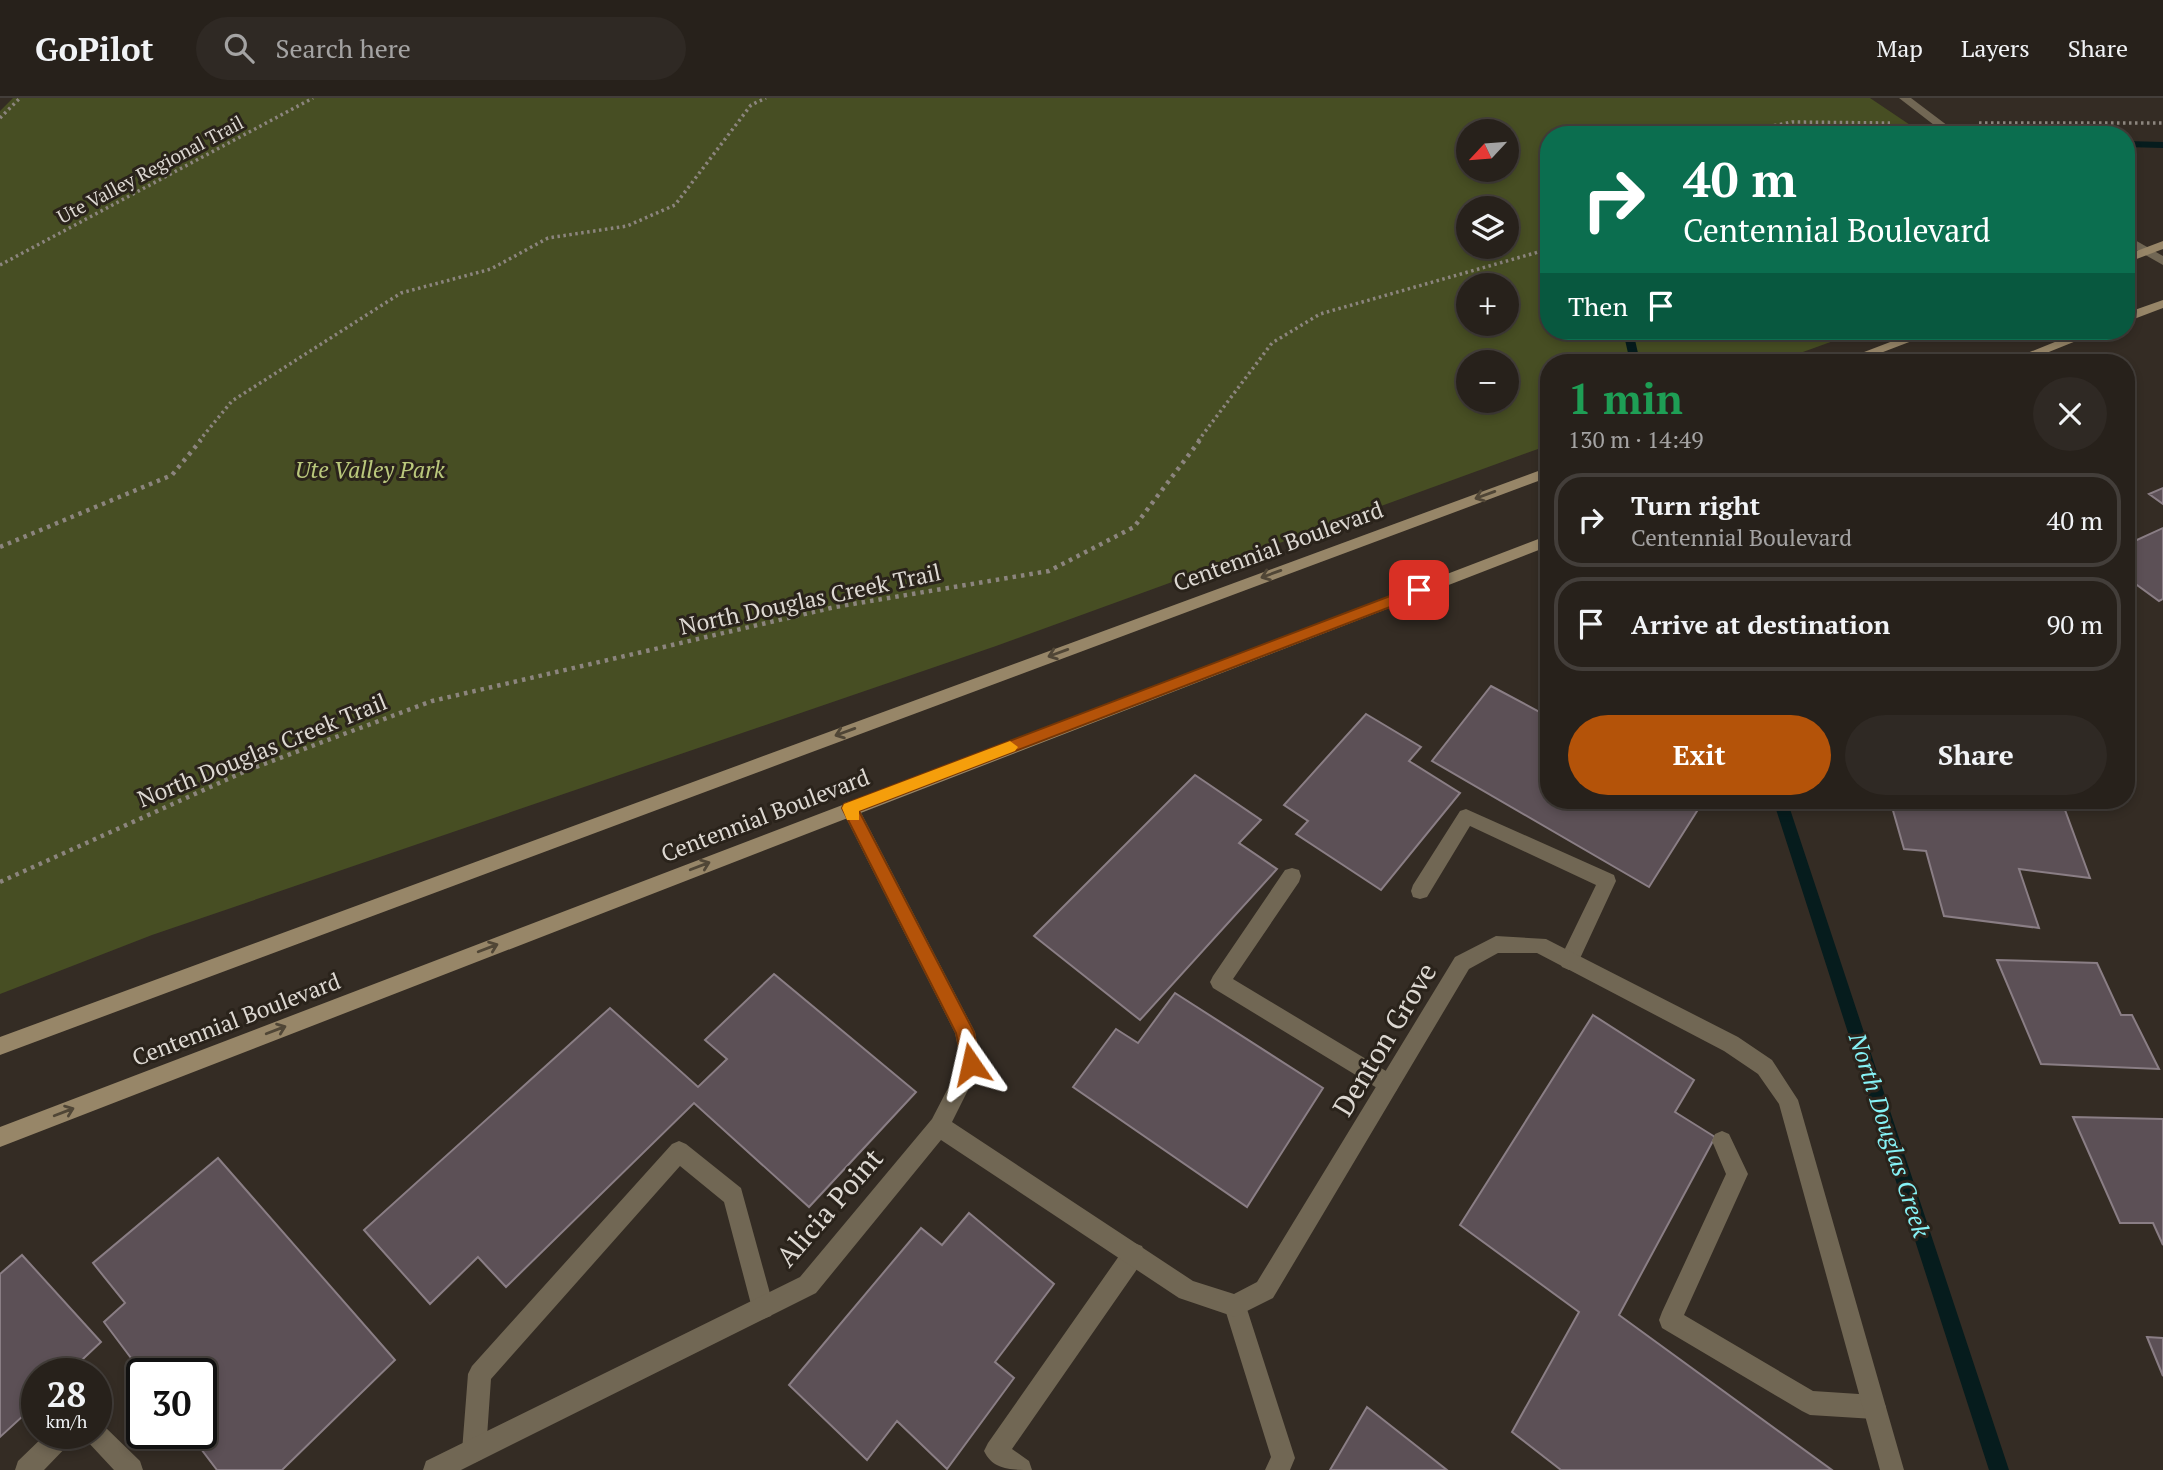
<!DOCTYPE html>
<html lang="en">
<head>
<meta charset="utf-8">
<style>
  :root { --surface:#27211b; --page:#2f2924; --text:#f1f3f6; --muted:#a4a3a3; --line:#433e3a; --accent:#b45309 }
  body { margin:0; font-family:"PT Serif",serif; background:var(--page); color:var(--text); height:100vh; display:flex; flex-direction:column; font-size:26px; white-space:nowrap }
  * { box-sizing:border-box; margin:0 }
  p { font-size:23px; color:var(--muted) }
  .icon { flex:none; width:38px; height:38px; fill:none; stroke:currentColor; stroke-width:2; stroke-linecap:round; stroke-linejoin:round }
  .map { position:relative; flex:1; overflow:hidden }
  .details { position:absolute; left:1540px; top:256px; width:595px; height:455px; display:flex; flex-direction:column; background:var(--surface); border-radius:28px; box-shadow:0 4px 10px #0003,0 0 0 2px var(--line) }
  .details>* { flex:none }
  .banner { position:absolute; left:1540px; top:28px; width:595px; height:214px; border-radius:28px; box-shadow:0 4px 10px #0003,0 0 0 2px var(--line); background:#0b6e4f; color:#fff; overflow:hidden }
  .needle { width:46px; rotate:244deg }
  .fabs { position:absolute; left:1456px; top:21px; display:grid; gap:14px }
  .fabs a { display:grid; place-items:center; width:63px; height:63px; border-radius:50%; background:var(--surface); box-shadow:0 4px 10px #0003,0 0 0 2px var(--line); font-size:35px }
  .speed { position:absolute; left:21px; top:1260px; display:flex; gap:14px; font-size:35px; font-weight:700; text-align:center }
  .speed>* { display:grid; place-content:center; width:91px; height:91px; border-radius:50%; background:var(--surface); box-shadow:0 4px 10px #0003,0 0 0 2px var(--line); line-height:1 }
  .speed small { font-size:18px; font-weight:400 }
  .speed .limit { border:4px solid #111; border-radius:10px; background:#fff; color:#111 }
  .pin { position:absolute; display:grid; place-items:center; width:60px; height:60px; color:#fff; margin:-30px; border-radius:14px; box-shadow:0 4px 10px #0006 }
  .me { position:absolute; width:77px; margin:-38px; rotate:349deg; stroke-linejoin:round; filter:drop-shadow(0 0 5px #0008) }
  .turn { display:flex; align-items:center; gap:24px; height:147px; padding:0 28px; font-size:32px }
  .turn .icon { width:91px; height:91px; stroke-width:2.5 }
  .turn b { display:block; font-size:49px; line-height:60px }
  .then { display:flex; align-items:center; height:66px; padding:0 28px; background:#0003; gap:14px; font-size:26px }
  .round { display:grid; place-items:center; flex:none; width:74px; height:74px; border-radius:37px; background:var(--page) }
  .head { display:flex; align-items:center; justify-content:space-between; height:119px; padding:0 28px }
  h1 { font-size:42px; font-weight:700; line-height:52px; color:#1e9e55 }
  .action { display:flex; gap:14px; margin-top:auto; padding:14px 28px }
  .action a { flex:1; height:80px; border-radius:42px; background:var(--accent); color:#fff; font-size:28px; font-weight:700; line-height:80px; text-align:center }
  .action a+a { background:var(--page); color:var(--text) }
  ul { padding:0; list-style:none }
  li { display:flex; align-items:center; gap:21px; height:94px; margin:0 14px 10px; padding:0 14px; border:4px solid var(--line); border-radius:28px }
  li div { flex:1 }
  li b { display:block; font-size:26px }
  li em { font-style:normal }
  header { display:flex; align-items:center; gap:42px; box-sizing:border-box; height:98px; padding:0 35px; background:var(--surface); border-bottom:2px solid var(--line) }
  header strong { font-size:33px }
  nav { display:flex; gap:38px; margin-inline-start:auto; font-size:24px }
  .search { width:490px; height:63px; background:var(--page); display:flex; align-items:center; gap:18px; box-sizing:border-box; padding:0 24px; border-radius:38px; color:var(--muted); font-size:26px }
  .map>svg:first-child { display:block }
</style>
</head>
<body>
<header>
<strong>GoPilot</strong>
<div class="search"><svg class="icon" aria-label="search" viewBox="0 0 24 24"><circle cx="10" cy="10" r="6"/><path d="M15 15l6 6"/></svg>Search here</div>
<nav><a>Map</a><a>Layers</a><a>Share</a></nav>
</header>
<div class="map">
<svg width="2163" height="1372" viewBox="0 0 2163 1372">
  <rect width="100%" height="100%" fill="#342c24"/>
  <path fill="#474e23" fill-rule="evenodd" d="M13,0H1870L1925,37H1549V233H1861L1775,264H1549V347L996,548L152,837L0,896V13ZM1468,33H1507V72H1468ZM1468,110H1507V149H1468ZM1468,187H1507V226H1468ZM1468,264H1507V303H1468Z"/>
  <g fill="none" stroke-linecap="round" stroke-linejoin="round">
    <path fill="#061c1d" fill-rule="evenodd" d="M2126,43L2163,44V50L2126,49Z
      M1623,233H1633L1640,264H1630Z
      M1773,702H1787L2009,1372H1989Z"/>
  </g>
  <path fill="#5c5056" stroke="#8a7e85" stroke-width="2" d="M2163,390V406L2149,396Z
    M2163,430V501L2159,503L2126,479V447Z
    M1491,588L1549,619V702H1704L1649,789L1432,663Z
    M1366,616L1421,649L1409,663L1460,695L1381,792L1296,736L1308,723L1284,707Z
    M1195,677L1261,722L1239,745L1277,771L1140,922L1034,838Z
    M1890,702H1967L2065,712L2090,780L2019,771L2039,830L1944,818L1926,753L1904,751Z
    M1997,862L2097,865L2121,917H2132L2159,971L2041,966Z
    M774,876L916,994L809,1109L694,1005L506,1189L478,1159L430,1206L364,1132L610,910L698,989L727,961L705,942Z
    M1175,895L1323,990L1247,1109L1073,989L1116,931L1138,945Z
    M1593,917L1694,982L1675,1014L1715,1039L1619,1217L1832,1372H1561L1512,1334L1579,1214L1460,1127Z
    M2073,1019L2163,1021V1147L2153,1125H2120Z
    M218,1060L395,1262L282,1372H217L189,1335H201V1276H143L104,1224L125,1205L93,1165Z
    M969,1115L1054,1186L995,1264L1014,1280L947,1371L897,1323L867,1362L789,1287L921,1130L942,1147Z
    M22,1157L101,1244L67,1276H37V1305L0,1339V1176Z
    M2147,1239L2163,1240V1278Z
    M1367,1309L1447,1372H1330Z"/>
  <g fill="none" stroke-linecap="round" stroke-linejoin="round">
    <path stroke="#8c857e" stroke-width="3.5" stroke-dasharray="2.5 3.5" stroke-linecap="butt" d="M0,20L20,0
      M1979,25H2163
      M1727,37L1792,24L1890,25
      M0,167L313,0
      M199,343L232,303L401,195L491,171L548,140L627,128L675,107L751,7L766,0
      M1198,343L1272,245L1320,216L1549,151"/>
    <path stroke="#8c857e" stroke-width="4.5" stroke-dasharray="3.5 5" stroke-linecap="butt" d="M0,449L172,377L201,342
      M0,784L248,672L432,603L835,509L1049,473L1134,429L1200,342"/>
    <path fill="#716754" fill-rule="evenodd" d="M1466,711L1614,777L1616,783L1576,869L1569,872L1562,869L1559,863L1596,787L1470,728L1427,799L1420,801L1413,799L1411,793L1413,787L1460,713Z
      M1292,770L1299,772L1301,778L1299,784L1233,881L1396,979L1399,986L1396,993L1389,996L1382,993L1213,890L1210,884L1213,878L1285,772Z
      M1722,1033L1729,1036L1748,1076L1684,1217L1813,1293L1874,1297L1882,1301L1886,1309L1882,1317L1874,1321L1810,1317L1802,1313L1662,1230L1659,1222L1662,1214L1726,1076L1712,1043L1715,1036Z
      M679,1043L686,1046L741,1090L774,1210L771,1218L763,1221L755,1218L752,1210L724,1104L680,1068L491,1281L486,1353L482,1361L474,1365L466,1361L462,1353L468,1276L472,1268L672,1046Z
      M1134,1145L1142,1148L1145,1156L1142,1164L1012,1351L1029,1363L1032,1372C1011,1372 993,1372 984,1353L988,1345L1126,1148Z
      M1235,1197L1243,1200L1246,1208L1295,1360L1290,1372H1265L1271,1359L1224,1208L1227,1200Z
      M96,1324L103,1327L140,1363L143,1372H114L87,1343L83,1335H96Z
      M47,1335H76L72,1343L44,1372H15L18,1363Z"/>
    <path fill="#716754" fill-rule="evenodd" d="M1899,0H1911L1960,37H1947Z
      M2126,137L2163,158V167L2126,146Z
      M850,703L856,705L975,934L981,966L952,1024L1193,1183L1234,1196L1257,1184L1455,859L1496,838L1546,841L1738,939L1772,962L1798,1002L1904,1372H1880L1779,1006L1758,976L1724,953L1537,855H1498L1469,871L1273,1200L1235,1219L1179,1200L941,1042L816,1195L461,1372H423L426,1363L800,1179L932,1021L961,965L955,935L841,710L844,705Z"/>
    <path fill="#978668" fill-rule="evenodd" d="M2163,143V151L2126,165V157Z
      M2163,202V210L2126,224V215Z
      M1919,233H1938L1857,264H1838Z
      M2082,233H2101L2024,264H2005Z
      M1549,369V379L0,957V939Z
      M1549,437V448L0,1049V1029Z"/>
  </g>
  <defs><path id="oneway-shaft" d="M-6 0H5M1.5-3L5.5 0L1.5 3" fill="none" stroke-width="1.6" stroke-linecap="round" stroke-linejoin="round" transform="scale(1.75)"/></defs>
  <g stroke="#504636">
    <use href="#oneway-shaft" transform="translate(1485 397) rotate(160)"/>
    <use href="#oneway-shaft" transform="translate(1271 476) rotate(160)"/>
    <use href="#oneway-shaft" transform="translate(1058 555) rotate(160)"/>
    <use href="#oneway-shaft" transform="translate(845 634) rotate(160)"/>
    <use href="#oneway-shaft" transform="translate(700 768) rotate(-21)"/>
    <use href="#oneway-shaft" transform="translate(488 850) rotate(-21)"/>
    <use href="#oneway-shaft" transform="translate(276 932) rotate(-21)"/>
    <use href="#oneway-shaft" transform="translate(64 1014) rotate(-21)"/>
  </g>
  <path fill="#b45309" stroke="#753606" stroke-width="2" d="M1419,487L1426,492L1424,496L859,713L974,934L980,966L977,972L971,975L964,972L956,935L842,710L844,706Z"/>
  <path fill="#f59e0b" d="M1010,643L1018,649L1015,653L859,713V722H847L842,710L844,706Z"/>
  <g text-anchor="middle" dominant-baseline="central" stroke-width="6" stroke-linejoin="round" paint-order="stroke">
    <g font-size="19" fill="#ddd8d2" stroke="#2a231b">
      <text transform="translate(150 71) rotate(-28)">Ute Valley Regional Trail</text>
    </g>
    <g font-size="23" font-style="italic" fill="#bac87c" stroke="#2a231b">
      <text x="370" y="371">Ute Valley Park</text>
    </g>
    <g font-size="23" fill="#ddd8d2" stroke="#2a231b">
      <text transform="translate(1278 448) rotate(-20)">Centennial Boulevard</text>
      <text transform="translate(810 501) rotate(-12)">North Douglas Creek Trail</text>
      <text transform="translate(262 652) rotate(-22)">North Douglas Creek Trail</text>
      <text transform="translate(765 717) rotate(-21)">Centennial Boulevard</text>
      <text transform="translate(236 921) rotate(-21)">Centennial Boulevard</text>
    </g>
    <g font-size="24" font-style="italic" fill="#86f2f6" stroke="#2a231b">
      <text transform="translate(1890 1037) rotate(72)">North Douglas Creek</text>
    </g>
    <g font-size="28" fill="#ddd8d2" stroke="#2a231b">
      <text transform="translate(1384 941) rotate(-59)">Denton Grove</text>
      <text transform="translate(829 1109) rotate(-49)">Alicia Point</text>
    </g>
  </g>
</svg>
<div class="fabs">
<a><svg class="needle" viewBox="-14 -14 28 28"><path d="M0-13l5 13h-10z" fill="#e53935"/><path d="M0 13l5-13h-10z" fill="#a4a3a3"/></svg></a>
<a><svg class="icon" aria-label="layers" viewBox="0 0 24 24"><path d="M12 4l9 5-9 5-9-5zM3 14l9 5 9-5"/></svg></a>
<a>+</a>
<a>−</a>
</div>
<div class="speed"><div>28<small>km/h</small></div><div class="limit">30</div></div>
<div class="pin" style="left:1419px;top:492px;background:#d93025"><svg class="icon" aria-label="arrive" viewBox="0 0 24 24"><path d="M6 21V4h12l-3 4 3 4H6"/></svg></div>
<svg class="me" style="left:971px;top:966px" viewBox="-20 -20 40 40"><path d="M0-17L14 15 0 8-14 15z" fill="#b45309" stroke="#fff" stroke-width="4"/></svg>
<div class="banner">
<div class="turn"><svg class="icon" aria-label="right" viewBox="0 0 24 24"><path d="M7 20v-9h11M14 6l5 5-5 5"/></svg><div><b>40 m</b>Centennial Boulevard</div></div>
<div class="then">Then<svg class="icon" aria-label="arrive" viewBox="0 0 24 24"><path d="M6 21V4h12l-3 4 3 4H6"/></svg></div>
</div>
<section class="details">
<div class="head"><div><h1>1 min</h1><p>130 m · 14:49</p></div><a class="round"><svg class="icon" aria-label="close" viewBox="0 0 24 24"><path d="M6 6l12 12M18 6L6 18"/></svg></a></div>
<ul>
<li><svg class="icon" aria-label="right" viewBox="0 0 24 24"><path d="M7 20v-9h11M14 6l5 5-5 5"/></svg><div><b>Turn right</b><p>Centennial Boulevard</p></div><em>40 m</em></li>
<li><svg class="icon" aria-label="arrive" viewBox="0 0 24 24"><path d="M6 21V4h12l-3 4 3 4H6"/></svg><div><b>Arrive at destination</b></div><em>90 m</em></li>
</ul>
<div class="action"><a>Exit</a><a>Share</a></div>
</section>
</div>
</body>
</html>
